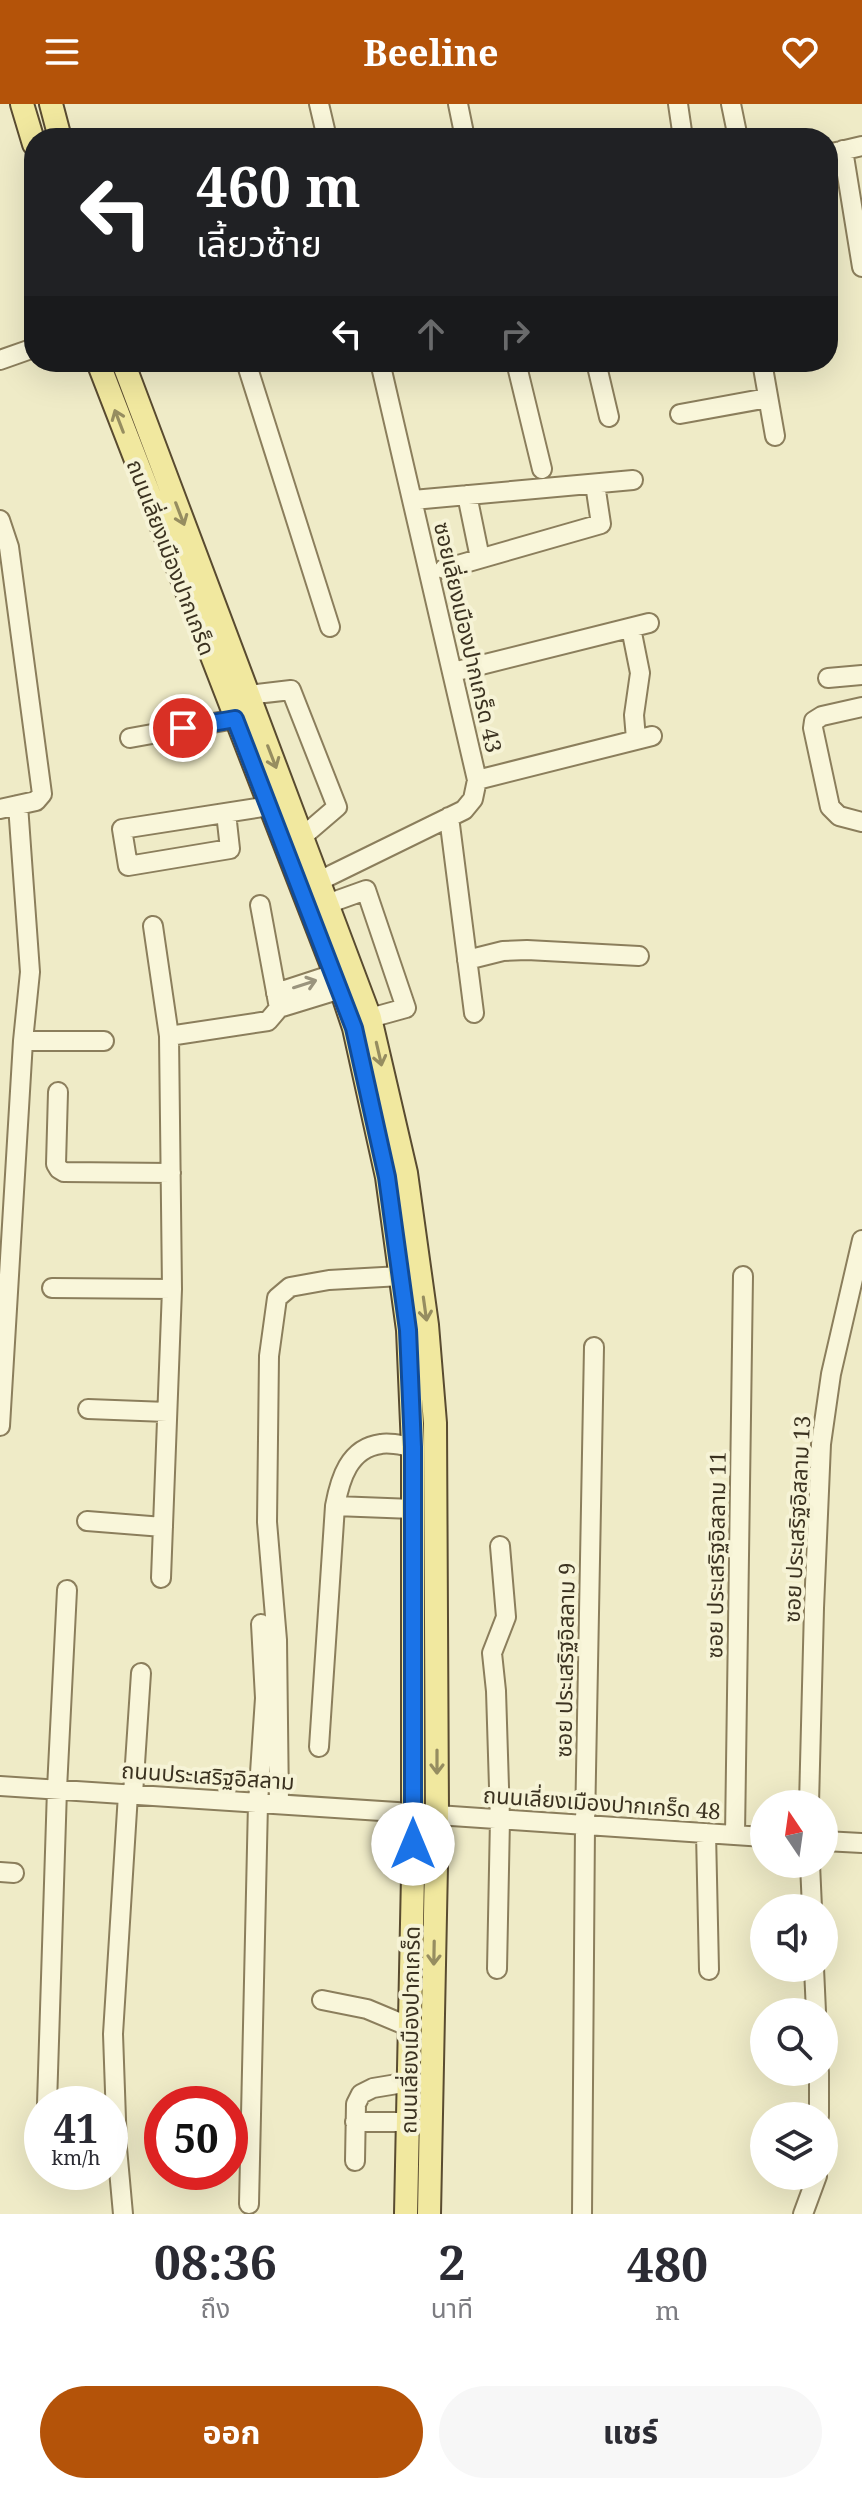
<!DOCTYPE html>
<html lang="th">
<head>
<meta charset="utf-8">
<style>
  :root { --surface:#fff; --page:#f7f7f7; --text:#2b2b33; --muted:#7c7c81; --accent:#b45309 }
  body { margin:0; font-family:"Noto Serif","Noto Sans Thai",serif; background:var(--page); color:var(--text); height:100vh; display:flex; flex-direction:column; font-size:30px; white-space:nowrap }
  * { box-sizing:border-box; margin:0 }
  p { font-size:26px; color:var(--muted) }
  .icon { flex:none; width:44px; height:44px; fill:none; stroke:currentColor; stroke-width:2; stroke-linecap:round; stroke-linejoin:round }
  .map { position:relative; height:2110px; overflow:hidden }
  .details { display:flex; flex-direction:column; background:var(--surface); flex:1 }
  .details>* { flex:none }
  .top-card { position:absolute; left:24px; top:24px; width:814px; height:244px; border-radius:32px; box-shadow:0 8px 32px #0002; background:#202124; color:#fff; overflow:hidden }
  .needle { width:52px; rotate:347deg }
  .controls { position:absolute; left:750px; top:1686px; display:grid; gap:16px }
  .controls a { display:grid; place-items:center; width:88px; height:88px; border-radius:50%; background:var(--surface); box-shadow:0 8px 32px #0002; font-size:40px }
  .speed { position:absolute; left:24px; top:1982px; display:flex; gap:16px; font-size:40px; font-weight:700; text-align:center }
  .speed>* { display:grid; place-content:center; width:104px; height:104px; border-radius:50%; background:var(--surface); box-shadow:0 8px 32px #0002; line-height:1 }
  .speed small { font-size:20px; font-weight:400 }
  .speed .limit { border:12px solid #d22; background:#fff; color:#111 }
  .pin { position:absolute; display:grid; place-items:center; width:68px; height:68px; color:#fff; margin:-34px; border:4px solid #fff; border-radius:50%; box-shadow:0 2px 8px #0007 }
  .me { position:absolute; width:88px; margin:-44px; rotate:0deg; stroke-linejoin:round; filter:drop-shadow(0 0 6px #0008) }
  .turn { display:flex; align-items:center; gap:28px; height:168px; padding:0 40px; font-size:36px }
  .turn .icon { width:104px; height:104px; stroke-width:2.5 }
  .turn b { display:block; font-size:56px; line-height:68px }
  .lanes { display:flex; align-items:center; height:76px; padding:0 40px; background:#0003; justify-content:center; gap:40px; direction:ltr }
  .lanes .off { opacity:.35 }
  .eta { display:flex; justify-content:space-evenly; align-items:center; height:136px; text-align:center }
  .eta b { font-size:48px; font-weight:700; line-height:56px }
  .primary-button { display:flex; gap:16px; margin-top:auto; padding:16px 40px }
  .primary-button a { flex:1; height:92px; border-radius:48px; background:var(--accent); color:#fff; font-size:32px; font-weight:700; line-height:92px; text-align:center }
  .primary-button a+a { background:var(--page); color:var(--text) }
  header { display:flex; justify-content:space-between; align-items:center; height:104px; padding:0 40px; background:var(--accent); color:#fff; font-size:36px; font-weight:700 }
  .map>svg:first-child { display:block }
</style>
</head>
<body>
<header><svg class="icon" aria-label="menu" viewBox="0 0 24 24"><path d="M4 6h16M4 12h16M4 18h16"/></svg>Beeline<svg class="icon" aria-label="heart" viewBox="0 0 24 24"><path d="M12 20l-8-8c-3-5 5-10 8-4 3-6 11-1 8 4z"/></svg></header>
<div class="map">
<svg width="862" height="2110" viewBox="0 0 862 2110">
  <rect width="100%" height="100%" fill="#efebc7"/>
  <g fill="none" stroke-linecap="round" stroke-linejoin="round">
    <defs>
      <path id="minor" d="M319,0L327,34
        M458,0L465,34
        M678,0L683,34
        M731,0L738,34
        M843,46L862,163
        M828,50L862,42
        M0,256L34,244
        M246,258L330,523
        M516,258L542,365
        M596,258L609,313
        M762,258L775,332
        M680,310L768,294
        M467,391L480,454
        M413,396L633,376
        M0,416L9,443L42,690L36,697L0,705
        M444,465L601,420L595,380
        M631,524L640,569L634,611L636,635
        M453,568L649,519
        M828,574L862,571
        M248,591L291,586L337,703L302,733
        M862,603L822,612L814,617L813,624L830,703L839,712L862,718
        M130,634L235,615
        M477,676L652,632
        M226,709L230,745L128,762L122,725L269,702
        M449,713L474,909
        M319,777L464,706L473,695L477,676L380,258
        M327,800L366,786L406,904L370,914
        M153,822L169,932L172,1185L161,1474
        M467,856L503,847L527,846L639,852
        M276,889L334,870
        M279,904L341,885
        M169,932L268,917L279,904L260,801
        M23,937H104
        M58,988L56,1060L59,1065L64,1068L171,1069
        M52,1184L172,1185
        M88,1305L167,1308
        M0,1322L23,937L30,868L18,701
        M335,1402L413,1405
        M87,1417L163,1423
        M319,1643L335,1402C340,1375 349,1344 381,1340C391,1338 404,1342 413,1343
        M0,1682L412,1709
        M133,1690L141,1569
        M279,1700L277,1536L267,1418L269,1252L277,1194L290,1183L329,1176L401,1172
        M809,1700L814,1504L821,1340L831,1270L862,1136
        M437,1711L764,1733
        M706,1729L709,1866
        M735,1731L743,1172
        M824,1737L862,1739
        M810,1760L812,1804
        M0,1768L14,1769
        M814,1864L816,1908
        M497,1865L500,1715L496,1587L492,1549L506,1513L500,1442
        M322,1896L367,1905L410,1923
        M819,1968V2012
        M47,2000L57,1685L67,1486
        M355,2018H407
        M355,2057L356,2000L361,1990L373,1984L409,1978
        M249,2100L258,1699L265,1594L261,1520
        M123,2110L117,2044L113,1930L128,1690
        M582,2110L585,1721L594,1243
        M803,2110L817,2072"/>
      <path id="major" d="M22,0L34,40
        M51,0L60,34
        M98,258L341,885L354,924L387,1073L408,1226L413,1343V1771L406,2110
        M123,258L370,914L406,1069L427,1221L435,1319L437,1711L429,2110"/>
    </defs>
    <use href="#minor" stroke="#8b7e5c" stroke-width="22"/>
    <use href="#major" stroke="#594b30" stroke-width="26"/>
    <use href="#minor" stroke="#f9f6da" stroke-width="18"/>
    <use href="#major" stroke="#f1e89f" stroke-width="22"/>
  </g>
  <defs><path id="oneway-shaft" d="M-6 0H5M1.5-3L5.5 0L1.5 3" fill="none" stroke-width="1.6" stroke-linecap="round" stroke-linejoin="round" transform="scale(2)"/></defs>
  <g stroke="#968d60">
    <use href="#oneway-shaft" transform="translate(119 317) rotate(-111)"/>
    <use href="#oneway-shaft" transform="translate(180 410) rotate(69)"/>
    <use href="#oneway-shaft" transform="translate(272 653) rotate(69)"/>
    <use href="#oneway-shaft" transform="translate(379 950) rotate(77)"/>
    <use href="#oneway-shaft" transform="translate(425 1205) rotate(82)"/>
    <use href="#oneway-shaft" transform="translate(437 1658) rotate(90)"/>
    <use href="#oneway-shaft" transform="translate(434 1849) rotate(91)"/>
  </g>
  <use stroke="#9a947d" href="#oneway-shaft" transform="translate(305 880) rotate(-18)"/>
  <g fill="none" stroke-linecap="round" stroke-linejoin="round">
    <defs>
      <path id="route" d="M183,624L235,615L354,924L387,1073L408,1226L413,1343V1740"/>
    </defs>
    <use href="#route" stroke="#114b97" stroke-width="20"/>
    <use href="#route" stroke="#1a73e8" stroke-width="14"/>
  </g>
  <g text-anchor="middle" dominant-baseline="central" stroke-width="8" stroke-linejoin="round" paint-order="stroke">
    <g font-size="22" fill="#3b3220" stroke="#f6f3d6">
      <text transform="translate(172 453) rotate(69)">ถนนเลี่ยงเมืองปากเกร็ด</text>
      <text transform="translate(469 533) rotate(77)">ซอยเลี่ยงเมืองปากเกร็ด 43</text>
      <text transform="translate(796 1415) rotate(-87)">ซอย ประเสริฐอิสลาม 13</text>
      <text transform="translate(715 1451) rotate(-89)">ซอย ประเสริฐอิสลาม 11</text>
      <text transform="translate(564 1556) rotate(-89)">ซอย ประเสริฐอิสลาม 9</text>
      <text transform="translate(208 1671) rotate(4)">ถนนประเสริฐอิสลาม</text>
      <text transform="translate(602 1698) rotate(4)">ถนนเลี่ยงเมืองปากเกร็ด 48</text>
      <text transform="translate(409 1926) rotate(-89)">ถนนเลี่ยงเมืองปากเกร็ด</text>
    </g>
  </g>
</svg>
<div class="controls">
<a><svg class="needle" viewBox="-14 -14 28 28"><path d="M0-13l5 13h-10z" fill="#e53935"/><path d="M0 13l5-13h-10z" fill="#7c7c81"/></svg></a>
<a><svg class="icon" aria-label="sound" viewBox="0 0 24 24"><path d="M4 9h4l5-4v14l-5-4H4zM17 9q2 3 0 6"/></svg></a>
<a><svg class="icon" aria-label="search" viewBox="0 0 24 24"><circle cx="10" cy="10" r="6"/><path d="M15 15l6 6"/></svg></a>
<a><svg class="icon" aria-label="layers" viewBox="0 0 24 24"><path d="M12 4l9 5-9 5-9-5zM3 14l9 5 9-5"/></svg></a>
</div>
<div class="speed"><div>41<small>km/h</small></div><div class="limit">50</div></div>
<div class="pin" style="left:183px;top:624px;background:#d93025"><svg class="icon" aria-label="arrive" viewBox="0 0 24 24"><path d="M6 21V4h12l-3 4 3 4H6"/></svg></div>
<svg class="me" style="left:413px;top:1740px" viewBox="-20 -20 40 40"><circle r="19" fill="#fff"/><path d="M0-13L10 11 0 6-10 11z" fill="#1a73e8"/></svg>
<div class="top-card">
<div class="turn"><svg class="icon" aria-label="left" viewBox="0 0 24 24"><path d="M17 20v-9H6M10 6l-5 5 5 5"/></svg><div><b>460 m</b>เลี้ยวซ้าย</div></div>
<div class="lanes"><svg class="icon" aria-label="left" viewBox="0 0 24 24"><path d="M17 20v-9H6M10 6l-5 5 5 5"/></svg><svg class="icon off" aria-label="ahead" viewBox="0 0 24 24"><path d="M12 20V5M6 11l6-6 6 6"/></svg><svg class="icon off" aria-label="right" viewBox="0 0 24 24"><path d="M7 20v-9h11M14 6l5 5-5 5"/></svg></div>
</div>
</div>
<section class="details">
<div class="eta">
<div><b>08:36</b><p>ถึง</p></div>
<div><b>2</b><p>นาที</p></div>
<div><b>480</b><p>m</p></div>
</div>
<div class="primary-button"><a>ออก</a><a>แชร์</a></div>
</section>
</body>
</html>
